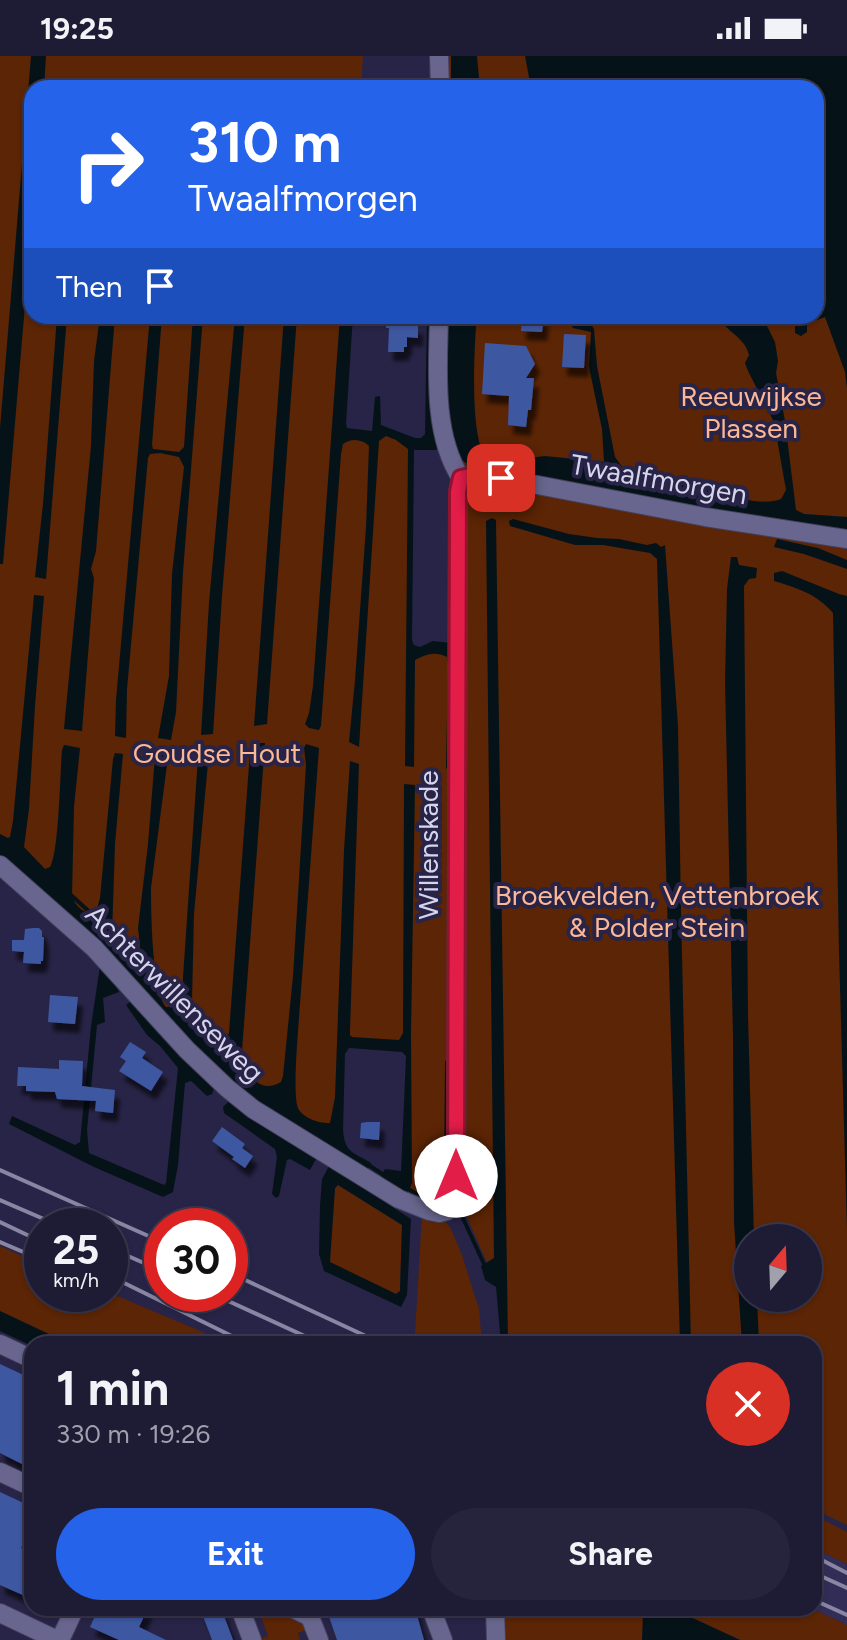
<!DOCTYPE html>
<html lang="en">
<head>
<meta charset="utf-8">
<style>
  :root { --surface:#1e1b35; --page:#26243d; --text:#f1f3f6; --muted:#a1a1ad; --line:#3c3950; --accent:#2563eb }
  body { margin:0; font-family:Figtree,sans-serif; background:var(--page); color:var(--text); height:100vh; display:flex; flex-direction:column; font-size:30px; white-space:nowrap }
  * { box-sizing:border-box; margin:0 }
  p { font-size:26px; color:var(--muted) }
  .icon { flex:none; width:44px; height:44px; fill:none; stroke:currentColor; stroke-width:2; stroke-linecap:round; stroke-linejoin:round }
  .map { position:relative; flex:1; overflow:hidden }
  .details { position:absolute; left:24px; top:1280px; width:798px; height:280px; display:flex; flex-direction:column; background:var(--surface); border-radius:24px; box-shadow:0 2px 6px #0004,0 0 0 2px var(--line) }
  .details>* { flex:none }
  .guide { position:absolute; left:24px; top:24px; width:800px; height:244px; border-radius:24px; box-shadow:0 2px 6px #0004,0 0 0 2px var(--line); background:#2563eb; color:#fff; overflow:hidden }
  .needle { width:52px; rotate:19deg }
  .tools { position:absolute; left:734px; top:1168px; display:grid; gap:16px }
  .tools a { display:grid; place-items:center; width:88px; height:88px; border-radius:50%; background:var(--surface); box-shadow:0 2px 6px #0004,0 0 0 2px var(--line); font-size:40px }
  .speed { position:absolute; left:24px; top:1152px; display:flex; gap:16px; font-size:40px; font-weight:700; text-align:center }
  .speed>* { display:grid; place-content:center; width:104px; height:104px; border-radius:50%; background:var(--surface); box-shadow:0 2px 6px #0004,0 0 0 2px var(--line); line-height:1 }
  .speed small { font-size:20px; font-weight:400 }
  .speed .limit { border:12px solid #d22; background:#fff; color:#111 }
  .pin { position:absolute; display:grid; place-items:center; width:68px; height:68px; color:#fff; margin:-34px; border-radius:16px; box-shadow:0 4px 12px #0006 }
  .me { position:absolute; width:88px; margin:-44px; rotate:0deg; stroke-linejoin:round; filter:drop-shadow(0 0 6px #0008) }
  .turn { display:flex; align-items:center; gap:28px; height:168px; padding:0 32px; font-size:36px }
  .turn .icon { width:104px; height:104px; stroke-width:2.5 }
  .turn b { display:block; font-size:56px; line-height:68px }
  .then { display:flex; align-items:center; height:76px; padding:0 32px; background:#0003; gap:16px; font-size:30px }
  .round { display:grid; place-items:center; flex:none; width:84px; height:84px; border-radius:42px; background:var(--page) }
  .headline { display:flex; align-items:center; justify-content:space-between; height:136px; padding:0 32px }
  h1 { font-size:48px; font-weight:700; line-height:60px }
  .button { display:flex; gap:16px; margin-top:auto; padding:16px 32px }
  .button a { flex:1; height:92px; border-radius:48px; background:var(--accent); color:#fff; font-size:32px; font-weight:700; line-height:92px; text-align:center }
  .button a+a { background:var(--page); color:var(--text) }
  .status { display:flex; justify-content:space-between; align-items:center; height:56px; padding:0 40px; background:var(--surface); direction:ltr }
  .status svg { height:22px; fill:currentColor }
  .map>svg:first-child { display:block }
</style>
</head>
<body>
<div class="status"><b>19:25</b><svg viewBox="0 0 49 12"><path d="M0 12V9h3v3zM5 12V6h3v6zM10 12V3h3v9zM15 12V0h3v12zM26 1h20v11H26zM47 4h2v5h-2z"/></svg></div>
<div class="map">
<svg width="847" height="1584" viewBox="0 0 847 1584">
  <defs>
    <filter id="shadow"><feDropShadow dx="5" dy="9" stdDeviation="2" flood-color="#0009"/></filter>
  </defs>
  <rect width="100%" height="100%" fill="#282447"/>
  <path fill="#312d56" d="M814,1492L847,1508V1569L811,1552H814Z"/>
  <path fill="#5c2505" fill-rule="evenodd" d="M0,0H363L361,32H32V260H346L339,376H378L410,386L409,592L450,595L449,1122L442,1149L430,1151L407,1138L409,992L343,988L334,1082L298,1069L166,951L0,793Z
    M443,0H847V461L804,458L796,454L474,401L463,260H816V32H446Z
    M457,395L847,478V540L800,533L839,550H847V1469L814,1453V1288H503L502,1222L491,1204L488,1207L485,1202L466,1159L467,530L468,434L471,426ZM748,1182H808V1242H748Z
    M338,1129L402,1169L400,1235L396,1238L329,1206L335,1132Z
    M422,1158L444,1164L451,1173L462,1199L479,1253L482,1288H434L415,1278Z
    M0,1190L42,1209V1238L110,1237L231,1288H70L0,1255Z
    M814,1459L847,1476V1508L814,1492Z
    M251,1552C274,1552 295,1552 309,1573L298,1577L300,1584H259L268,1580L261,1561L252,1563L250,1556Z
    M500,1552H505V1556L506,1552H657L722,1584H504L500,1574L506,1572V1564L500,1563Z
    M671,1552H811L847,1569V1584H740Z"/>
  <path fill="#051319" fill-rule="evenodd" d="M31,0H46L44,32H32V167L3,508H0V372Z
    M451,0H477L480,32H451Z
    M525,0H847V333L845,316L825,261L807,268V276L801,280L795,277V260H816V32H531Z
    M57,260H67L46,523L35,521L43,448Z
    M100,260H115L96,495L91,513L94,522L82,675L64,673L91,390L94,305Z
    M150,260H162L152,389L153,393L179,396L184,391L193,260H203L183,516L176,656L171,684L158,682L169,620L172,518L184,411L179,401L160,397L150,398L148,402L127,633L126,682L115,680L116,644Z
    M235,260H245L222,540L213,678L201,679L209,547Z
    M284,260H297L267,668L254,670Z
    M340,260H353L346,367L347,372L372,375L375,341L380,340L381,369L415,382H421L425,378L427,260H431L440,389L436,394H414L412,584L414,589L420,591L433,585L451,587L450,709L446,713L448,610L447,601C435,595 426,598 415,604L414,711L405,710L408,393L396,384L386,380L379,385L359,691L349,686L355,624L366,471L369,390C362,383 351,382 343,388L341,398L321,670L319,674L309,672L305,668L309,657L313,630Z
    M443,260H477C474,288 470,376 484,398L513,404L545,400L604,406L602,373L589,311L591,276L573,272L571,269L576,268H591L594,273L597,310L615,401L626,416C645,419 664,421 683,426C709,432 756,453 781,443L786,434L774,366L748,315L745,307L749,299C745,281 726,276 718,260H762L775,286L778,305L776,317L785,365L796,454L804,458L847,461V478L473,410C470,409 464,406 462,404C444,385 445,289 443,260Z
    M492,462L496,464L508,1288H501L496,1231L485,1224L481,1210L494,1202L486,465Z
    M513,463L569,478L597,482L619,483L647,489L656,487L661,491L665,489L678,670L681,856L691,1288H680L657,503L650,497L603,489H575L510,470L509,465Z
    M777,483L818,492L847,504V513L804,498L774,491Z
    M731,501H737L739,509L757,512L756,522L749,523L744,530L748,959L754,1182H748V1242H757L759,1288H742L734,1166L733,981L725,626L727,533Z
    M782,515L839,538L847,540V1174L839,896L833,557C817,538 797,532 774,525V517Z
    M34,539L44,540L35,650L29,753L24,791L45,813L50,811C59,796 60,717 62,694L64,689L80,692L74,751L72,840C76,851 81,854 92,859L96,856L100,842L113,703L115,697L123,698L115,788L112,879L124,901L133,904L138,898L140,890L138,872L148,788L155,700L163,699L168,701L151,832C151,856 152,935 166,951H173L178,947L182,936L198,701L200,697L209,696L194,858L192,945L194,959L205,978L216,986L225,985L229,977L250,696L252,687H265L242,995C245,1015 258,1040 281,1026L283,1020L293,920L306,709L304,692L306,688L319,692L298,975C297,991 293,1039 298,1052C302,1062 321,1068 330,1067L335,1041L344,794L350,705L359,708L350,974V979L352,981L399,984L403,977L404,728L415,729L411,978L412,1127L407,1138L380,1122L385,1113L401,1115L406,1000L402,996L349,992L345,998L343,1074C345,1097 353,1096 371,1107L367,1114L268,1056L232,1027L37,833L0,800V778L8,782L10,781L13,765Z
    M100,910L113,922L119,936L103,942L105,966L97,969L87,1074L89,1097L164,1129L166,1127L178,1012L160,990L147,979L126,949L130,946L215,1030L212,1038L207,1040L191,1025L185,1027L178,1109L173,1136L163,1141L94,1111L9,1068L12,1060L75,1089L80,1086L91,970Z
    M228,1046L316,1103L310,1114L290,1103L287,1104L279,1140L276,1142L272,1138L277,1101L275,1093L224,1057L223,1051Z
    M329,1110L411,1163L407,1239L401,1251L324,1215L319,1198L320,1150L322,1123ZM338,1129L402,1169L400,1235L396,1238L330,1206L335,1132Z
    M0,1255L70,1288H32V1290L0,1275Z
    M639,1552H671L740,1584H642L643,1555Z"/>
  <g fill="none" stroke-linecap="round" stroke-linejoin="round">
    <path stroke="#051319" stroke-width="4" d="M71,839L94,860
      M109,875L137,907
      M157,933L175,954
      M367,1108L387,1121
      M405,1131L418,1139H439L446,1122L447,1006
      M462,1134V1160L484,1208"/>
  </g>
  <path fill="#3d58a1" filter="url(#shadow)" d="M386,260H404L405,269H418V282L407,281V291H404V296H388L389,272H386Z
    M522,260H544L542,276L521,275Z
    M564,278L586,279L584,312L562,311Z
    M485,287L526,290L535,308L526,322H534L531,354H528L526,371L508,369L509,340L482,338Z
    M33,872H39L42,875V881H44L43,905H41V908L23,907L24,896L12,895V884H24L25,873Z
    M50,939L78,941L75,968L48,966Z
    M130,986L146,996L142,1002L163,1016L151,1035L119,1015L126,1005L120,1001Z
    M59,1004L83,1005L82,1030L115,1034L113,1057L95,1055L96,1045L57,1043L55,1036L26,1035V1030H17L18,1011L59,1013Z
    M367,1066H380L379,1084L360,1082L361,1067Z
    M222,1071L245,1088L242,1092L253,1100L245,1112L232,1103L234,1101L212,1085Z
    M0,1308L32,1323V1413L0,1397Z
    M0,1436L32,1451V1469L21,1492L32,1497V1543L0,1529Z
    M102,1552H148L139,1571L166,1584H119L90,1571L95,1560L98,1561Z
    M200,1552H221L233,1584H212Z
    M326,1552H415L424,1584H337Z"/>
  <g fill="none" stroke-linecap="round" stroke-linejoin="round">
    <defs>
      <path id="minor" d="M439,0L440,32
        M439,260C438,311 432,378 461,422
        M461,422L475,419L501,422L705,461L847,483
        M0,809L94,892L187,994L227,1032L253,1053L399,1143L429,1155L439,1157L447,1155L452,1146L456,1120L458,436L461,422
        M0,1288L32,1303
        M0,1416L32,1431
        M240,1552L252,1584
        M292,1552L310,1561L319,1584
        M431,1552L443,1584
        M495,1552L496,1584
        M0,1557L57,1584
        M60,1584L75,1552"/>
    </defs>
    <use href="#minor" stroke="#44405e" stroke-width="20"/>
    <use href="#minor" stroke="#68668e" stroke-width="18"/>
    <path stroke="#8886a2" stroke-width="4" d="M0,1114L162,1186
      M0,1144L60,1170
      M0,1166L42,1186
      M0,1186L42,1204
      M110,1192L162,1215
      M230,1217L383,1288
      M110,1220L248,1288
      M213,1238L322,1288
      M814,1500L847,1517
      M814,1517L847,1532
      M814,1544L847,1559"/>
  </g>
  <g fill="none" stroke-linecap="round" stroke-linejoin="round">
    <defs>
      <path id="route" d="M456,1120L458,436L461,422L475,419L501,422"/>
    </defs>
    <use href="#route" stroke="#92132f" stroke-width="20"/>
    <use href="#route" stroke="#e11d48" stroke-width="14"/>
  </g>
  <g text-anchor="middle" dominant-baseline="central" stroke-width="8" stroke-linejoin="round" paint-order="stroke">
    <g font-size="28" fill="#fbb796" stroke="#282447">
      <text x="751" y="340">Reeuwijkse<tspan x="751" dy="32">Plassen</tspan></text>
      <text x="217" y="697">Goudse Hout</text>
      <text x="657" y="839">Broekvelden, Vettenbroek<tspan x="657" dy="32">&amp; Polder Stein</tspan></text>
    </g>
    <g font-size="28" fill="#d5d4eb" stroke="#282447">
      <text transform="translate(659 423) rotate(10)">Twaalfmorgen</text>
      <text transform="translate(428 789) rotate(-90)">Willenskade</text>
      <text transform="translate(175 937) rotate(45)">Achterwillenseweg</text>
    </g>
  </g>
</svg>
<div class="tools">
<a><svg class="needle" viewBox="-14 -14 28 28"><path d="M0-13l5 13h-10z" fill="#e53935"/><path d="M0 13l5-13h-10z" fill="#a1a1ad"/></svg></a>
</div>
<div class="speed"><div>25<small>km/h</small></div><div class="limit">30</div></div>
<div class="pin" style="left:501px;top:422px;background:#d93025"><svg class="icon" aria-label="arrive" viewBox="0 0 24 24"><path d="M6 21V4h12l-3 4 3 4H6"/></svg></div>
<svg class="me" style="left:456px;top:1120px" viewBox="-20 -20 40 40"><circle r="19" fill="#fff"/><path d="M0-13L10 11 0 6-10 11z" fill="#e11d48"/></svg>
<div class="guide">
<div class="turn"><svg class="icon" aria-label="right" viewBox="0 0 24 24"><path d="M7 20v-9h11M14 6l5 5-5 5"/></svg><div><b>310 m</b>Twaalfmorgen</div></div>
<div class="then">Then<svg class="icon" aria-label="arrive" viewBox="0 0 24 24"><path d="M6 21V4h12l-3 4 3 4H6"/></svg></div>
</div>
<section class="details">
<div class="headline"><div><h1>1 min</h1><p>330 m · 19:26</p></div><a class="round" style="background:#d93025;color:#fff"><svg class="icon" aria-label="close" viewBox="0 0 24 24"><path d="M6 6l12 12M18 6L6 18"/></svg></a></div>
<div class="button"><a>Exit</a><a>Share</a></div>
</section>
</div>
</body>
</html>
